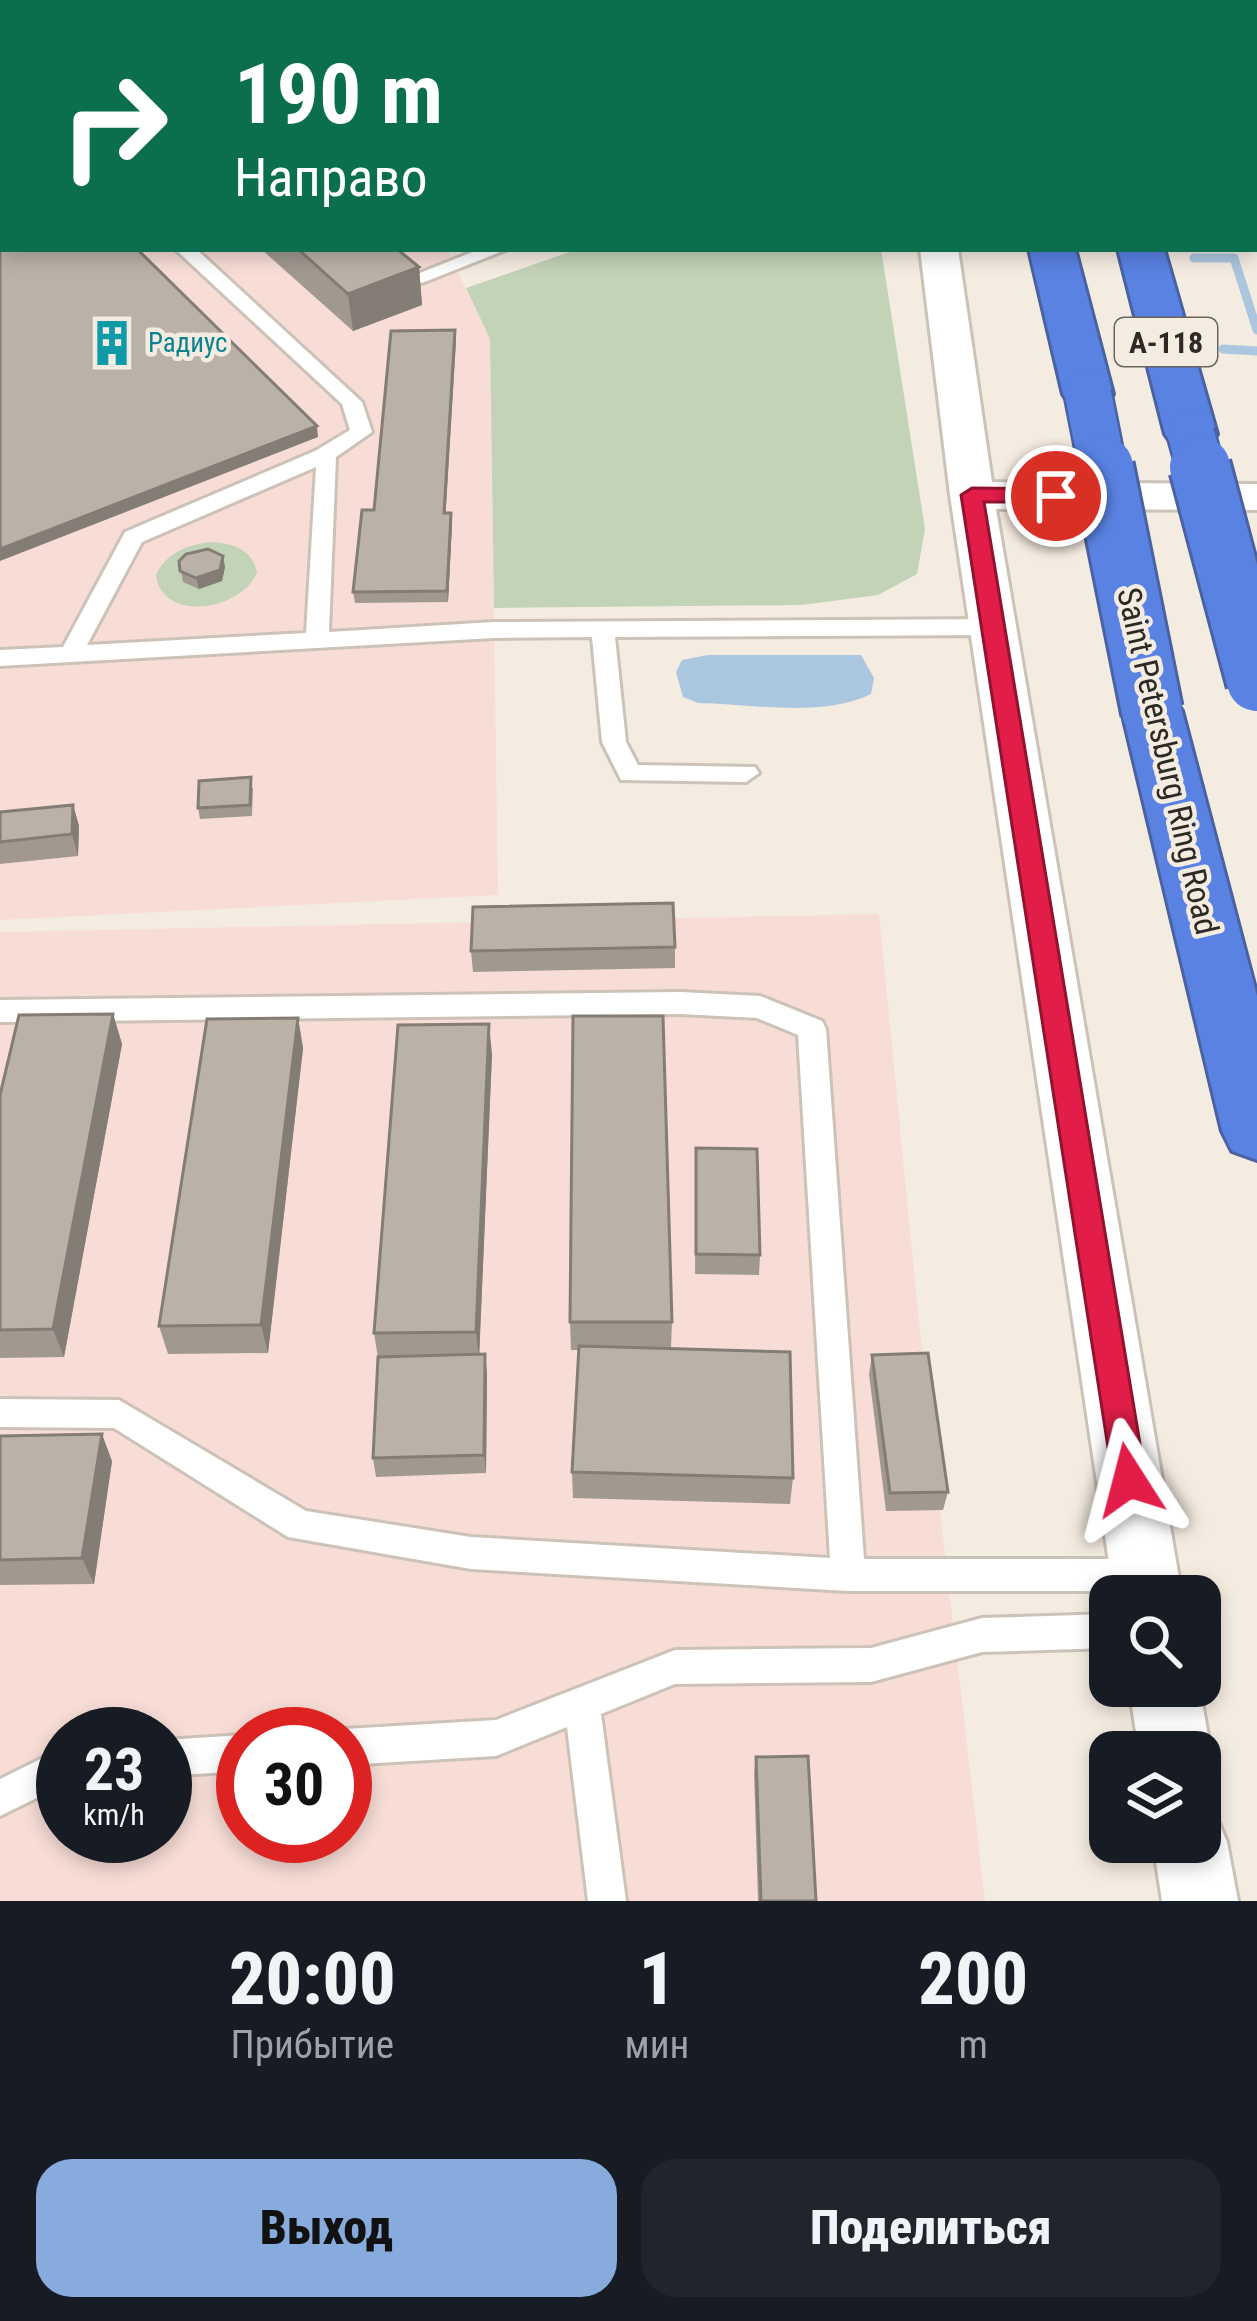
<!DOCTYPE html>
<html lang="ru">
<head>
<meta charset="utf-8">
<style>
  :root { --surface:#171b24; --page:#20242c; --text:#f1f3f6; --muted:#9ea1a6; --accent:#87abdd }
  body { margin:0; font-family:"Roboto Condensed",sans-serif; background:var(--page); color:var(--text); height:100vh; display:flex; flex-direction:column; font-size:45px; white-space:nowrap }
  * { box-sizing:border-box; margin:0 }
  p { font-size:39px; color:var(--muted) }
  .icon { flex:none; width:66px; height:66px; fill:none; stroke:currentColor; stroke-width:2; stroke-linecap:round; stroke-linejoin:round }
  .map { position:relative; height:1901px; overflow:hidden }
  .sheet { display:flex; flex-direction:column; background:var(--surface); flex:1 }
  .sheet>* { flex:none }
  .guide { position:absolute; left:0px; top:0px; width:1257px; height:252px; box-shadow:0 6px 18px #0003; background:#0b6e4f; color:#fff; overflow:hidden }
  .fabs { position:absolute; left:1089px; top:1575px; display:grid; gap:24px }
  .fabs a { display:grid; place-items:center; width:132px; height:132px; border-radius:24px; background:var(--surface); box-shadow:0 6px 18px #0003; font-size:60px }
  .speed { position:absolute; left:36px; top:1707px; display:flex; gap:24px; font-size:60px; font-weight:700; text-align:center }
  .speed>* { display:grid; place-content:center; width:156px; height:156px; border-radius:50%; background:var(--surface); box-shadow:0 6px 18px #0003; line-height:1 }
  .speed small { font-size:30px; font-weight:400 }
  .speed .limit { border:18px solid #d22; background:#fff; color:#111 }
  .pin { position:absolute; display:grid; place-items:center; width:102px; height:102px; color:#fff; margin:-51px; border:6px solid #fff; border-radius:50%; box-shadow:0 3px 12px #0007 }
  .me { position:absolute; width:132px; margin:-66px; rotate:351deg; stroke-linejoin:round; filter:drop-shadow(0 0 9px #0008) }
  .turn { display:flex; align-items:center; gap:42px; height:252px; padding:0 36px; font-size:54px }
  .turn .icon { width:156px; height:156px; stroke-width:2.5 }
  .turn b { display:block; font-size:84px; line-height:102px }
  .eta { display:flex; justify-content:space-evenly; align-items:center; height:204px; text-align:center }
  .eta b { font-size:72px; font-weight:800; line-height:84px }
  .cta { display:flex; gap:24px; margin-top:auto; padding:24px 36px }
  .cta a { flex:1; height:138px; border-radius:36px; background:var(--accent); color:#111; font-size:48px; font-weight:800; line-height:138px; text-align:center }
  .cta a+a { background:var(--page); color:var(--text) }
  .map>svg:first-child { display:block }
</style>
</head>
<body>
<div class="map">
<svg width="1257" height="1901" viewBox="0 0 1257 1901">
  <rect width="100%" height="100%" fill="#f5ece1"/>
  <path fill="#f7ddd6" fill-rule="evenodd" d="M0,137L3,249H447L490,339L498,895L0,920Z
    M879,914L924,1372L985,1901H0V932ZM63,1734H165V1836H63ZM243,1734H345V1836H243Z"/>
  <path fill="#c2d3b8" d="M578,249H881L925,529L917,574L878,595L802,605L494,608L490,339L466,288Z
    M211,542C232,543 252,549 257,572C243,610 162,624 156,575C167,552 187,545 211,542Z"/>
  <path fill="#abc7e0" d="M708,655H861L874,678L871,694C822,718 752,704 698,703L683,697L676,672L682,660Z"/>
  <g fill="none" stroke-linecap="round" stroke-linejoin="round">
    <path stroke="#abc7e0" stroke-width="9" d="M942,0L947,3
      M1194,258H1234L1257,330
      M1223,349L1257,351"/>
    <defs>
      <path id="lane" d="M3,179V191L0,192V180Z
        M175,249H196L362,402L372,432L336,457L329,632L494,622L995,619L1007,627L995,635L615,637L626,742L638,765L755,767L759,773L746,782L621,780L602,742L592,637L494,638L0,666V650L63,647L125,532L315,451L350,430L342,404ZM316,467L306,633L87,645L142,542Z
        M480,249H508L422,283L405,279Z
        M681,992L760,996L822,1021L826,1029L864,1559H1144L1156,1564L1161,1575L1156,1586L1144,1591H848L471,1569L288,1537L114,1428L0,1427V1399L119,1400L306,1511L471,1537L830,1558L798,1035L757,1018L681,1014L0,1022V1000Z
        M1110,1614V1648L982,1652L871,1682L675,1684L601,1714L626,1901H588L567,1727L496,1756L345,1765V1734H333L345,1729L496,1720L675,1650L871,1648L982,1618Z
        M243,1735V1771L165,1776V1740Z
        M63,1748V1785L0,1816V1779Z"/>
      <path id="street" d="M920,249H958L992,482L1257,484V510L996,509L1182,1596H1114L950,495Z
        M1129,1686H1199L1211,1752L1200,1777V1752H1139Z
        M1200,1809L1216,1816L1227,1842L1238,1901H1162L1153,1842H1200Z"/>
      <path id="highway" d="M967,0H1007L1008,3H968Z
        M1044,0H1084L1086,3H1046Z
        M1029,249H1075L1113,394L1106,405L1088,409L1070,405L1063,394Z
        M1118,249H1164L1217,434L1209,445L1191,450L1173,445L1165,434Z
        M1152,691L1173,697L1182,711L1257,996V1160L1232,1151L1222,1131L1122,711L1131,697Z"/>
    </defs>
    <use href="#lane" stroke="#ccc2b8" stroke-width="6"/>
    <use href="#street" stroke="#ccc2b8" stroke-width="6"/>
    <use href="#highway" stroke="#4a63a0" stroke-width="6"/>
    <path stroke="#958e86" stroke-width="4.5" stroke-dasharray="4.5 4.5" stroke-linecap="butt" d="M837,3L861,0"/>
    <use href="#lane" fill="#fff" fill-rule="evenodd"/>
    <use href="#street" fill="#fff" fill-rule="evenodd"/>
    <use href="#highway" fill="#5982e3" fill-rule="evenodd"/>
    <defs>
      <path id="highway-bridge-far1" d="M1088,394L1103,470
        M1191,434L1201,470"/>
      <path id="highway-bridge" d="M1103,467L1152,711
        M1200,467L1257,681"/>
    </defs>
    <use href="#highway-bridge-far1" stroke="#4a63a0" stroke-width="51" stroke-linecap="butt"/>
    <use href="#highway-bridge" stroke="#4a63a0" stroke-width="66" stroke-linecap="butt"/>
    <use href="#highway-bridge-far1" stroke="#5982e3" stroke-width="46"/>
    <use href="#highway-bridge" stroke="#5982e3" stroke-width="60"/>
  </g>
  <path fill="#a19990" d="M261,249H397L419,267L422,305L353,331Z
    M455,330L445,513L452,524L448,602L355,603L353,592Z
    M179,561L225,567L222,581L199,589L183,582Z
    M253,788L252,816L200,819L198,808Z
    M73,805L79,826L78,856L0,864V812Z
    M675,947V968L473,972L471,951Z
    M113,1014L122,1044L64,1357L0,1358V1095Z
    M298,1018L303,1048L268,1353L168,1354L159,1326Z
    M492,1054L479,1355L485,1354L487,1374L486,1473L376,1477L373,1458L378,1358L374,1333Z
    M696,1148L760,1255L759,1275L695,1274Z
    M570,1322H672L671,1348L793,1478L790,1504L573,1498L572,1472L579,1350H571Z
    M872,1355L948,1492L943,1510L886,1511L869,1374Z
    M0,1436L112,1461L94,1584L0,1585Z
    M756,1757L816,1901H758L754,1772Z"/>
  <path fill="#837d75" d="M419,267L422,305L353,331L348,294Z
    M455,330L456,341L445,524L444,513Z
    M317,426L318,437L0,561V549Z
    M451,513L452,524L448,602L447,591Z
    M223,556L225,567L222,581L199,589L196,578Z
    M73,805L79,826L78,856L72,834Z
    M113,1014L122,1044L64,1357L53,1329Z
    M298,1018L303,1048L268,1353L261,1325Z
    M489,1024L492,1054L479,1360L476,1332Z
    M485,1354L487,1374L486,1473L484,1455Z
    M102,1434L112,1461L94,1584L82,1558Z"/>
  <path fill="#bbb2a7" stroke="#837d75" stroke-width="3" d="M3,189V249H137L317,426L0,549V190Z
    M298,249H397L419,267L348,294Z
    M455,330L444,513H451L447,591L353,592L362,510H374L391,331Z
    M208,549L223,556L220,570L196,578L180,571L179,561L186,554Z
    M251,777L250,805L198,808L199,781Z
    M73,805L72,834L0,842V812Z
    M673,903L675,947L471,951L473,907Z
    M113,1014L53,1329L0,1330V1095L19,1015Z
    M573,1016H663L672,1322H570Z
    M298,1018L261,1325L159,1326L207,1019Z
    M489,1024L476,1332L374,1333L398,1025Z
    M696,1148L757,1149L760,1255L696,1254Z
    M579,1346L790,1352L793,1478L572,1472Z
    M928,1353L948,1492L890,1493L872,1355Z
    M485,1354L484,1455L373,1458L378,1357Z
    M102,1434L82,1558L0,1560V1436Z
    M808,1756L816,1901H761L756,1757Z"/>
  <path fill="#e11d48" stroke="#92132f" stroke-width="3" d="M972,488L1056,489L1067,496L1056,502H984L1146,1480L1141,1491L1129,1496L1117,1491L1113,1480L961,495Z"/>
  <defs>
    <symbol id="building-bare" viewBox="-9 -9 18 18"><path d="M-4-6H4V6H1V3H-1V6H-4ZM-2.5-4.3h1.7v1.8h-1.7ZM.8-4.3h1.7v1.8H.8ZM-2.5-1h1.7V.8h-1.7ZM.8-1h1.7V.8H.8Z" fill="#0f9aa8" stroke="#f5ece1" stroke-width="2.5" paint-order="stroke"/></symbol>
  </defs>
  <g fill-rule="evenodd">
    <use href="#building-bare" x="79" y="310" width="66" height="66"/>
  </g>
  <g text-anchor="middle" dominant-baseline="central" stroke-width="9" stroke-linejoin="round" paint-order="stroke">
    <g font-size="27" fill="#0d838f" stroke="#f5ece1" text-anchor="start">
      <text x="148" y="343">Радиус</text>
    </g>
    <rect fill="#f5ece1" stroke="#69645d" stroke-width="3" x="1115" y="318" width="102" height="48" rx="9"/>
    <g font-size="30" font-weight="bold" fill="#2d2925">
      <text x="1166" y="342">А-118</text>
    </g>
    <g font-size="33" fill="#2d2925" stroke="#f5ece1">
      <text transform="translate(1168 761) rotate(77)">Saint Petersburg Ring Road</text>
    </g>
  </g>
</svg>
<div class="fabs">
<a><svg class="icon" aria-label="search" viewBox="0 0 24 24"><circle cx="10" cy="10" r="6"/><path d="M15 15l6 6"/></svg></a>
<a><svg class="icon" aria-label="layers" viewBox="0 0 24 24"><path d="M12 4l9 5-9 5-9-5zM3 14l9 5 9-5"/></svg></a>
</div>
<div class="speed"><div>23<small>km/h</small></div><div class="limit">30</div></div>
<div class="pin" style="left:1056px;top:496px;background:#d93025"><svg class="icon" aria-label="arrive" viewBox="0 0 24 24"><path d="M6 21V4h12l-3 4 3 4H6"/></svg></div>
<svg class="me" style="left:1129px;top:1480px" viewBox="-20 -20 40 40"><path d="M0-17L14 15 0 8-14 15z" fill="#e11d48" stroke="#fff" stroke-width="4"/></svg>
<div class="guide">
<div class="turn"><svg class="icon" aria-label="right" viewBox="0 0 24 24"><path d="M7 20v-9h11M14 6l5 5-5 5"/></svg><div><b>190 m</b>Направо</div></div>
</div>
</div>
<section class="sheet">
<div class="eta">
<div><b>20:00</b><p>Прибытие</p></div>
<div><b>1</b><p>мин</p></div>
<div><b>200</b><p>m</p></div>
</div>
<div class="cta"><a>Выход</a><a>Поделиться</a></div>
</section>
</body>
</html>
